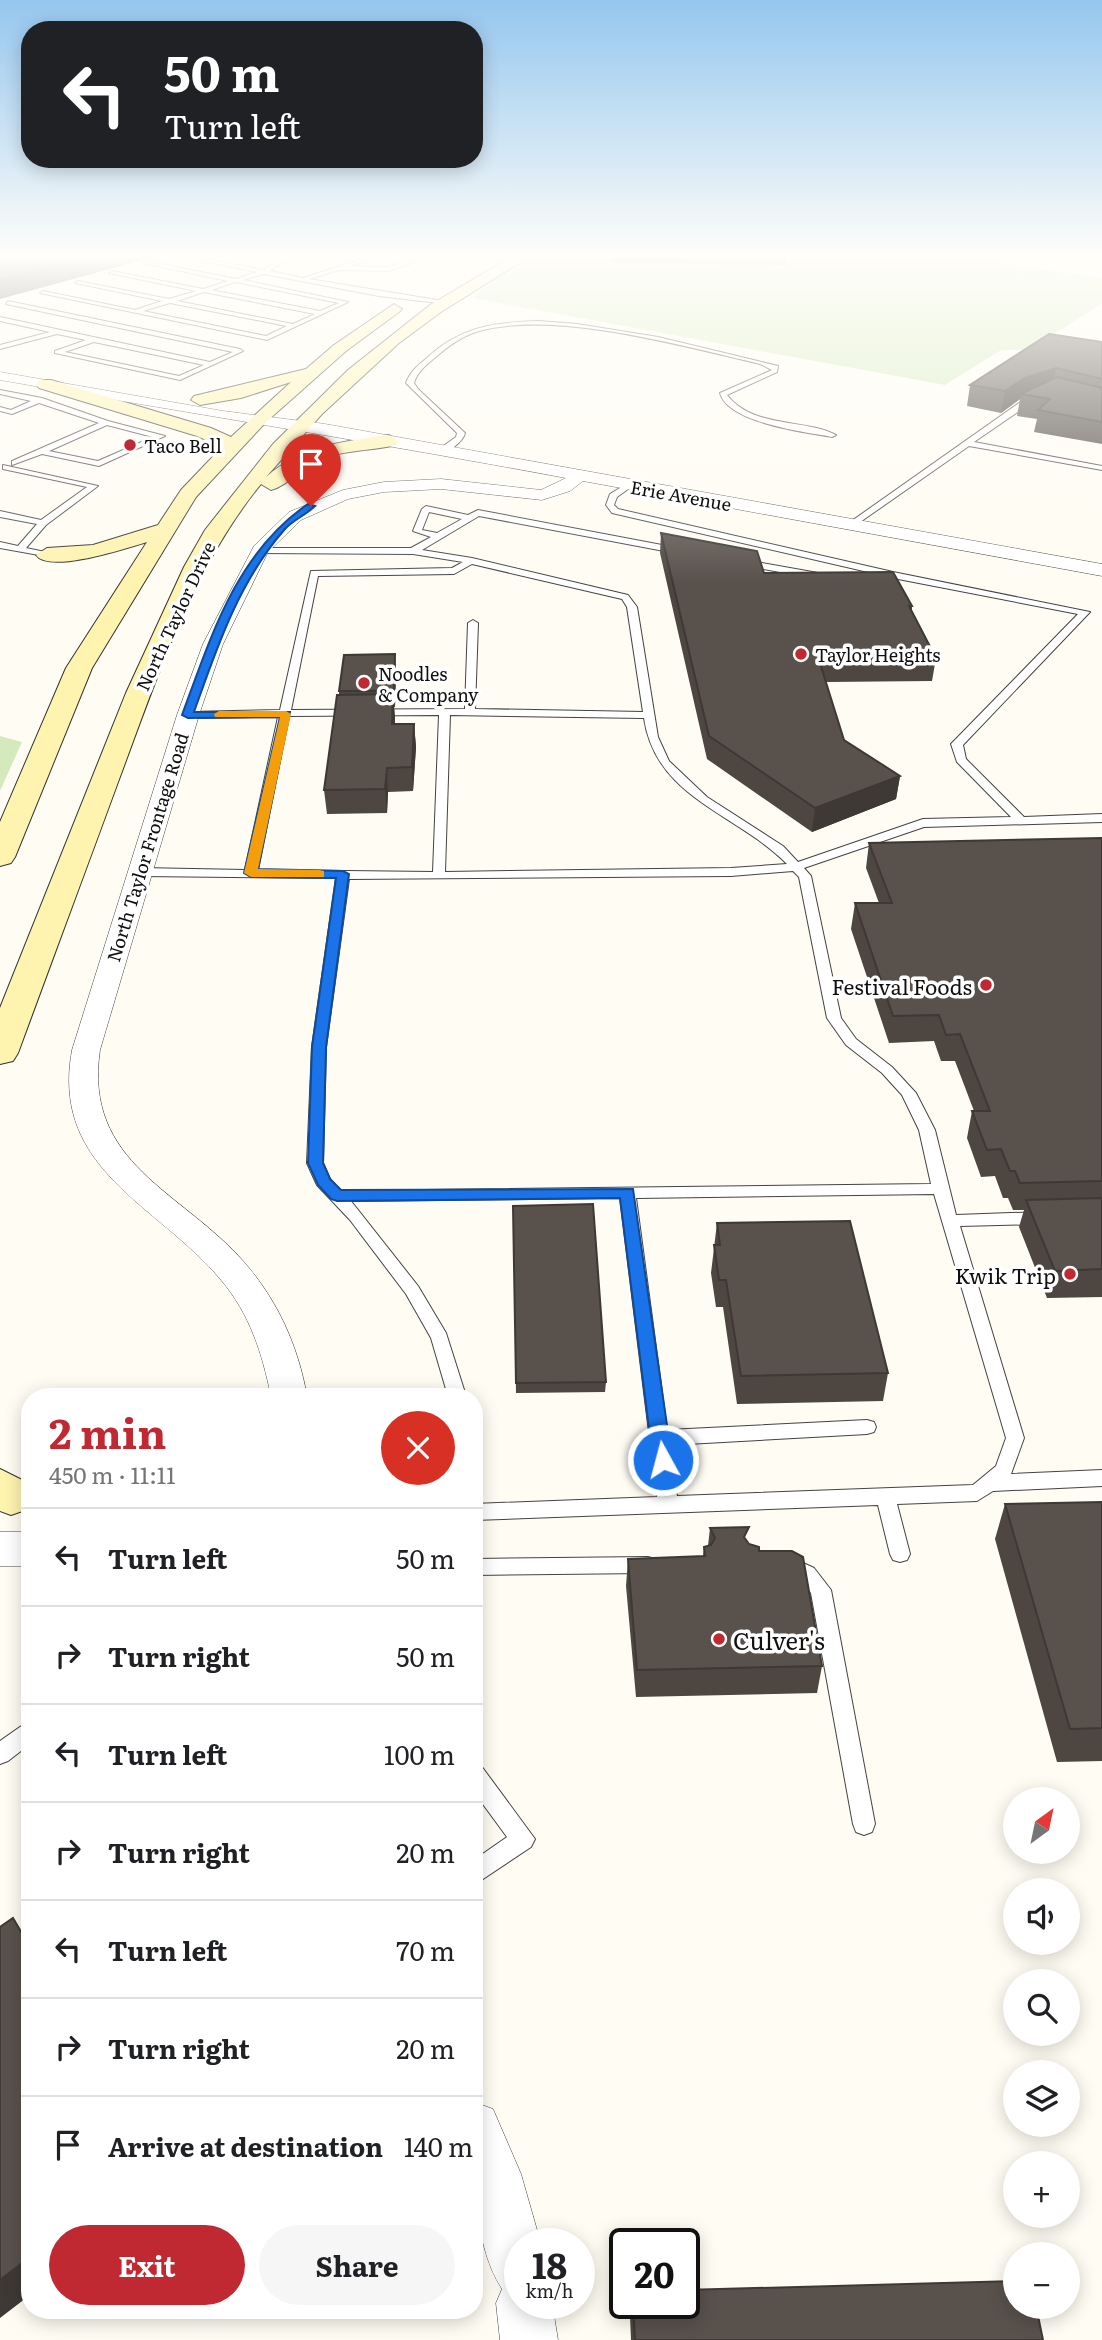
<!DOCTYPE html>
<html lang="en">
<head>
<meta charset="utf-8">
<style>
  :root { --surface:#fff; --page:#f6f6f6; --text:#202124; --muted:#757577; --line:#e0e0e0; --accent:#c02832 }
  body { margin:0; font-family:Literata,serif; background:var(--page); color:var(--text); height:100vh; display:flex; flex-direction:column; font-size:26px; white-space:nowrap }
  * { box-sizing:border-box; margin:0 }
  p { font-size:23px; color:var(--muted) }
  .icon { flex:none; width:38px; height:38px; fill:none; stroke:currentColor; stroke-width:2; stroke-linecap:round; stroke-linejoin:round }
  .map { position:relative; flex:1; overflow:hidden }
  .sheet { position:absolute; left:21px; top:1388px; width:462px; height:931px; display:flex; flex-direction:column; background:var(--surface); border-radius:28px; box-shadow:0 4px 18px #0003 }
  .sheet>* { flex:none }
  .banner { position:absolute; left:21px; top:21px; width:462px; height:147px; border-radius:28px; box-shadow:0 4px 18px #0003; background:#202124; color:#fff; overflow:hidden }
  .needle { width:46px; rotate:33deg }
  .fabs { position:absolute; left:1003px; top:1787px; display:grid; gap:14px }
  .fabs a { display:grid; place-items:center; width:77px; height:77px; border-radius:50%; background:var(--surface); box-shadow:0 4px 18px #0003; font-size:35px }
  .speed { position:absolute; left:504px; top:2228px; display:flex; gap:14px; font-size:35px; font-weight:700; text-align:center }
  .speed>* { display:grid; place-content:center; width:91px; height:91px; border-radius:50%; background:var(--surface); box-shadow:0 4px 18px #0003; line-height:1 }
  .speed small { font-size:18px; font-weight:400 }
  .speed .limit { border:4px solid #111; border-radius:10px; background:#fff; color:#111 }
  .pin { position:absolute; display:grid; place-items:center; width:60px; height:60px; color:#fff; margin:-72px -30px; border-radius:50% 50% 50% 0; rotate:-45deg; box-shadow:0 0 7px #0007 }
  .pin .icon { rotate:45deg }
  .me { position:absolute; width:77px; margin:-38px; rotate:353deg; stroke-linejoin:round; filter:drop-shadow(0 0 5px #0008) }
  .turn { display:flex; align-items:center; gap:24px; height:147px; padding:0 28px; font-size:32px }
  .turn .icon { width:91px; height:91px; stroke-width:2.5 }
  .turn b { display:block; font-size:49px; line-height:60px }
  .round { display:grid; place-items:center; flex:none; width:74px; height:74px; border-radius:37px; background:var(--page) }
  .summary { display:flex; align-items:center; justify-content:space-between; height:119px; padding:0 28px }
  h1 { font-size:42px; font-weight:700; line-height:52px; color:var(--accent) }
  .button { display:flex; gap:14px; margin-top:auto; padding:14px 28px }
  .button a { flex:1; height:80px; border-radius:42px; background:var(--accent); color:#fff; font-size:28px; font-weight:700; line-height:80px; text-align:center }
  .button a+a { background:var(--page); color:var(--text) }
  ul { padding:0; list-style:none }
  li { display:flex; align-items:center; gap:21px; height:98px; padding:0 28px; border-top:2px solid var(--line) }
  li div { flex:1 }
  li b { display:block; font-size:26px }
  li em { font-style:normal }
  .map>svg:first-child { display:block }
</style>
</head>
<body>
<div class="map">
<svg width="1102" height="2340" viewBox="0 0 1102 2340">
  <rect width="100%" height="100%" fill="#fffcf3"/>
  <path fill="#d5eabc" d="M541,255H1013L998,263L1102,278V303L1030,350H1001L945,385L472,298L496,279Z
    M0,736L22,742L0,791Z"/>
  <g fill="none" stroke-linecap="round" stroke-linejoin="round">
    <defs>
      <path id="lane" d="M173,255H185L264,270L287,255H294L270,271L303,278L374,255H383L349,266L389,267L425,255H434L389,271L339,270L309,279L449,302L446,304L379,296L264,274L243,280L348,302L267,340L40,293L43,291L135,310L162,301L75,283L78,281L169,299L196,291L109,273L112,271L203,289L228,281L143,263L146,261L236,279L257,272ZM236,282L339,303L320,311L211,290ZM204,292L315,314L293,324L177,301ZM170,303L287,326L266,336L143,311Z
        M8,301L240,349L243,351L180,380L55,353V351L86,340L57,334L0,349V345L50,332L0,321V317L210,362L233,352L6,304ZM94,342L204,365L179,376L65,352Z
        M539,321L577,324L658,337L778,366L777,372L727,395C754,429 803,418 836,435L832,437C805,432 728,423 720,393L772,370L760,364C683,346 555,310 479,331C464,335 450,345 438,355C429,363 417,371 414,383L418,389L465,433C463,442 448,453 439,453V449L456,437L457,433L406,383C410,372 418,365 427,358C460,327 495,322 539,321Z
        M0,390L42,398L108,421L165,436L99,466L42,454L12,465V461L99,423L39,403L12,414L0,411V407L11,410L31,401L0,394ZM107,425L153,437L98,461L49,451Z
        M1036,397L1039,401L1028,405L974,442L1102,466V470L969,446L853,527L846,525L1022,401Z
        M3,465L98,486L46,525L26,548L50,553V557L0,548V542L18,546L37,524L0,517V511L41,520L87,487L3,469Z
        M628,483L632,485L631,487L617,497L614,505L618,509L893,572L1090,612L963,745L966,759L1024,817L1102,814V822L924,827L804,868L811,876L841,1018L856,1039L892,1067L916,1093L935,1130L956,1215L1043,1212L1051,1218L1043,1224L960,1226L1024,1438L1011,1474L1102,1470V1486L993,1491L977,1501L897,1504L910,1554L907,1560L900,1562L893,1560L890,1554L878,1505L474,1520V1504L657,1497L620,1198L351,1201L418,1286L446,1333L466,1396H448L431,1338L406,1294L350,1220L317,1185L307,1163L312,1047L336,878L140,876L134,872L140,868L245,870L278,717L188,718L183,715L188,712L280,710L311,571L452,568L463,562L413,554L260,553L256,550L257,548H411L431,537L413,531L422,509L426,506L468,515L478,510L683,549V553L680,554L479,516L422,550L472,558L628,595L637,607L658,737L669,761L707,797L783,846L798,862L923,819L1011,817L957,762L951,744L1078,614L893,578L885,579L881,575L612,513L606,505L610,494ZM429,512L462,519L437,533L422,530ZM472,564L622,599L627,607L643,712L475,709L478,623L473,620L468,623L465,709L291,710L318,576L454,574ZM439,715L433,872L258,870L289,716ZM450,715L644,718C656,799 737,813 787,864L731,868L445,872ZM793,871L799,877L827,1018L846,1045L882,1073L902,1095L919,1130L931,1184L341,1191L330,1179L323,1163L326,1047L349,879L731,876ZM934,1194L1006,1438L996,1466L973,1485L677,1496L669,1445L867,1434L874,1432L876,1427L874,1422L867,1420L667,1430L636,1198Z
        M740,559L818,573L823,576L818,579L737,564L735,562Z
        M788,1556L814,1568L831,1590L875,1824L872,1832L864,1835L856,1832L853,1824L811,1593C802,1581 781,1571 778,1564L781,1558Z
        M648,1557L655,1559L658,1565L655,1571L648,1573L474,1575V1559Z
        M30,1720V1744L8,1761L0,1764V1741Z
        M474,1764L482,1767L535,1839L531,1847L474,1885V1860L507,1837L474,1792Z"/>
      <path id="street" d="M0,372L223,411L325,424L1102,564V576L583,481L570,491L542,500L441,489L384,492L348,499L301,520L268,552L223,644L199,715L100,1050C83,1164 182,1191 244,1262C278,1301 298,1346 307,1396H271C262,1353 250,1314 221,1280C158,1204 50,1170 72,1050L177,715L203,644L254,546L289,512L343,490L384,482L441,479L541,490L566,478C378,443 189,413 0,380Z
        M0,1532H30V1566H0Z
        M474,2102L493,2109L521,2174L541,2244H520V2303H552L558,2340H500L496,2303L502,2289C470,2240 474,2158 474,2102Z"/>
      <path id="secondary" d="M514,255H532L441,312L399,343L322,414L266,477C301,446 344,441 389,435L398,441L396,445C370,451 343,450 318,460C301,467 288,486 271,490L261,484C193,567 158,675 121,774C87,867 52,960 18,1053L13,1061L0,1064V1008L126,693L184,567L205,530L273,444L348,370L430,305Z
        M394,304L402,309L399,312L346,351L266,422L196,497L92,668L15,857L11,863L0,866V822L66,668L147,542C127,548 49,574 36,555L47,548L93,545L158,525L181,490L222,447L197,436L39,388L36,384L39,380H51L211,428L231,437L291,382L241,398L200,405L191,400L194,396L306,369L334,345Z
        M0,1469L28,1483V1509L11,1515L0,1511Z"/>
    </defs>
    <use href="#lane" stroke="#434343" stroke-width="2"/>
    <use href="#street" stroke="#434343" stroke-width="1"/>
    <use href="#secondary" stroke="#323232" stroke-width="2"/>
    <use href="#lane" fill="#fff" fill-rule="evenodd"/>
    <use href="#street" fill="#fff" fill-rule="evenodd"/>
    <use href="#secondary" fill="#fef3af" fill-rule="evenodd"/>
  </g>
  <path fill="#4d4641" d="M611,255H786L785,265L611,262Z
    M1102,342V444L1034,432L1037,419L1017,416L1020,399L1001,413L967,406L970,385Z
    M661,533L764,573L912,606V611L936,658L932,681L826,682L844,740L900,776L896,799L812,832L707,759L660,553Z
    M396,669L395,707H394L395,724H414L416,747L413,791L388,792L387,813L327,814L324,790L339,695V691Z
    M1102,838V1297L1047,1298L1019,1227L1024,1210H1013L1008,1198H1003L995,1176L981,1177L967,1138L972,1111H974L955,1061H941L934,1041L889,1043L851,929L855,903H879L866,868L869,843Z
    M513,1206L606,1382L605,1392L516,1393Z
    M717,1223L888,1373L883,1401L737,1404L723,1307H716L711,1273Z
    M1102,1502V1761L1057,1762L995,1539L1005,1504Z
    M710,1528L747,1541L749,1544L759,1551L822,1666L817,1693L636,1697L626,1586L628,1559L703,1556L704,1547L708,1546Z
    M631,2303H684L1043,2340H631L630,2316Z"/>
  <path fill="#3e3935" d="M94,255H149L150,258L0,299V280Z
    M1056,368L1052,388L1021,394L1020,399L1001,413L1005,391L1025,378Z
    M395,654L396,669L395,707L394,691Z
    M393,694L395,717L394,747L392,724Z
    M414,724L416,747L413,791L412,767Z
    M387,768L388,792L387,813L385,789Z
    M900,776L896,799L812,832L815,808Z
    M30,2257V2295L0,2318V2280Z"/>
  <path fill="#59514c" stroke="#3e3935" stroke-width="2" d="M0,255H94L0,280Z
    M1049,334L1102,342V379L1056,368L1025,378L1005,391L970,385Z
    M1057,377L1102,388V422L1038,410L1050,399L1021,394Z
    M661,533L757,551L764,573L893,572L912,606H909L936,658L819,660L844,740L900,776L815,808L709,736Z
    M395,654L394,691H339L344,655Z
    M393,694L392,724H414L412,767L387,768L385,789L324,790L337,695Z
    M1102,838V1181L1020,1183L1015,1171H1010L1001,1149L987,1150L972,1111H990L960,1034L946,1035L939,1015L893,1016L855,903H892L869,843Z
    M1102,1198V1269L1055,1271L1026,1200Z
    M593,1204L606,1382L516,1383L513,1206Z
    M850,1221L888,1373L741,1376L726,1280H719L714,1245H720L717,1223Z
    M1102,1502V1728L1070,1729L1005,1504Z
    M749,1527L744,1537L749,1544L759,1547V1551H792L803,1557L822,1666L637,1670L628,1559L705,1556L704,1547L711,1545L715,1538L710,1528Z
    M13,1918L30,1947V2257L0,2280V1927Z
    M1015,2281V2306H1036L1043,2340H635L633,2303H684V2290Z"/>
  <linearGradient id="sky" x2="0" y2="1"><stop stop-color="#95c6ee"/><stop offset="0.44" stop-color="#fffefa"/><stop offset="1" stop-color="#fffefa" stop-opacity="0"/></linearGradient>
  <rect width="1102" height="583" fill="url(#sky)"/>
  <path fill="#1a73e8" stroke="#114b97" stroke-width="2" d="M308,504L315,506C306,515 293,520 285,529C239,581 217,647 194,712H290L258,869L343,871L349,874L326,1047L323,1163L330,1179L341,1190L633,1189L672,1460L669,1466H656L653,1460L620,1198L337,1201L331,1199L318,1185L308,1163L312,1047L336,878L251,877L244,873L280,717L188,718L182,715C211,637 236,553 308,504Z"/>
  <path fill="#f59e0b" d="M219,711H286L291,714L258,869L319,870L324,871V877H251L244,873L280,717H215L214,714Z"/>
  <g fill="#c02832" stroke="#fff" stroke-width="2.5">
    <circle cx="130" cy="445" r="7"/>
    <circle cx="801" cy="654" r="7"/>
    <circle cx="364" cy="683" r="7"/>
    <circle cx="986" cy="985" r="7"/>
    <circle cx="1070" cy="1274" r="7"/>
    <circle cx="719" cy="1639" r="7"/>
  </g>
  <g text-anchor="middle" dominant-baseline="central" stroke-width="7" stroke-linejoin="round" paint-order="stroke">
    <g font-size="18" fill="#101010" stroke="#fff" text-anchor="start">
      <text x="144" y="445">Taco Bell</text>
      <text x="815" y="654">Taylor Heights</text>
      <text x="378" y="673">Noodles<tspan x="378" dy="21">&amp; Company</tspan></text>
    </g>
    <g font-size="18" fill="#101010" stroke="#fff">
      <text transform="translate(681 495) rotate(10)">Erie Avenue</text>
      <text transform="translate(175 616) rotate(-65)">North Taylor Drive</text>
      <text transform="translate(147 847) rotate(-73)">North Taylor Frontage Road</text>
    </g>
    <g font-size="21" fill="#101010" stroke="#fff" text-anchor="end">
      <text x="972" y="985">Festival Foods</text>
      <text x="1056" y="1274">Kwik Trip</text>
    </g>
    <g font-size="24" fill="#101010" stroke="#fff" text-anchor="start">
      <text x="733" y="1639">Culver's</text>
    </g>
  </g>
</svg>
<div class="fabs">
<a><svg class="needle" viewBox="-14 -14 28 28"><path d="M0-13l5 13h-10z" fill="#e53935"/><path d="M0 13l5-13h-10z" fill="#757577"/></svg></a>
<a><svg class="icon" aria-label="sound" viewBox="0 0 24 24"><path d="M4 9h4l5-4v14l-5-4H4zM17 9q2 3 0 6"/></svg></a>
<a><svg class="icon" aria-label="search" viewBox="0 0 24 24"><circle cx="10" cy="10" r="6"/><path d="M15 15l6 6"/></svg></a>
<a><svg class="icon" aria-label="layers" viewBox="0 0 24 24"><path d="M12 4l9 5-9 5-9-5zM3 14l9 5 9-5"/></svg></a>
<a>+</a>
<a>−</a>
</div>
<div class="speed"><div>18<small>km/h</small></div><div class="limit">20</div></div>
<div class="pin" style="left:311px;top:506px;background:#d93025"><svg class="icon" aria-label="arrive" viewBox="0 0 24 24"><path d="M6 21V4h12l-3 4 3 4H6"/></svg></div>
<svg class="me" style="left:663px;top:1460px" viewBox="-20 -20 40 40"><circle r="17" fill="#1a73e8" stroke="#fff" stroke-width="3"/><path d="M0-11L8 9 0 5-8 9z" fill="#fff"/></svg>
<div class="banner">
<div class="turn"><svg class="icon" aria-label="left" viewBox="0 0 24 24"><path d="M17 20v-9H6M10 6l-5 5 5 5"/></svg><div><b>50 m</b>Turn left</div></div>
</div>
<section class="sheet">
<div class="summary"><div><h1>2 min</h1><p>450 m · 11:11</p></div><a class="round" style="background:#d93025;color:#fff"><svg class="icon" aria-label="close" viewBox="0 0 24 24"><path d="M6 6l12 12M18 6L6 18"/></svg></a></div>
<ul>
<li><svg class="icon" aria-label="left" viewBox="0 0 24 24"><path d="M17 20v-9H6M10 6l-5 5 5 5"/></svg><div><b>Turn left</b></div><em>50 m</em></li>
<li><svg class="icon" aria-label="right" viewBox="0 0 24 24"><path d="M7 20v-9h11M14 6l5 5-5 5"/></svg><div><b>Turn right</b></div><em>50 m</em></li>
<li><svg class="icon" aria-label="left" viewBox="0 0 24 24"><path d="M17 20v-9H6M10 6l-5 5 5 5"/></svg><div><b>Turn left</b></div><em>100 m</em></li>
<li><svg class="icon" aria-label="right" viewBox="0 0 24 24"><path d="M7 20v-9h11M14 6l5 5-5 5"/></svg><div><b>Turn right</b></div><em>20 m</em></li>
<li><svg class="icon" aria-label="left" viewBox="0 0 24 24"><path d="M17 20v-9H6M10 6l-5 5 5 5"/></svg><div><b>Turn left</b></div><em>70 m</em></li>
<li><svg class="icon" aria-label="right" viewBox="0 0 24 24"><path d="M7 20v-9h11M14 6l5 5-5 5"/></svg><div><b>Turn right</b></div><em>20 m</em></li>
<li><svg class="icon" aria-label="arrive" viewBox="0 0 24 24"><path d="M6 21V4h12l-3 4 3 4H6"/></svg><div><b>Arrive at destination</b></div><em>140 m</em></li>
</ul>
<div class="button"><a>Exit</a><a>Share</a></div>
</section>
</div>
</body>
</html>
